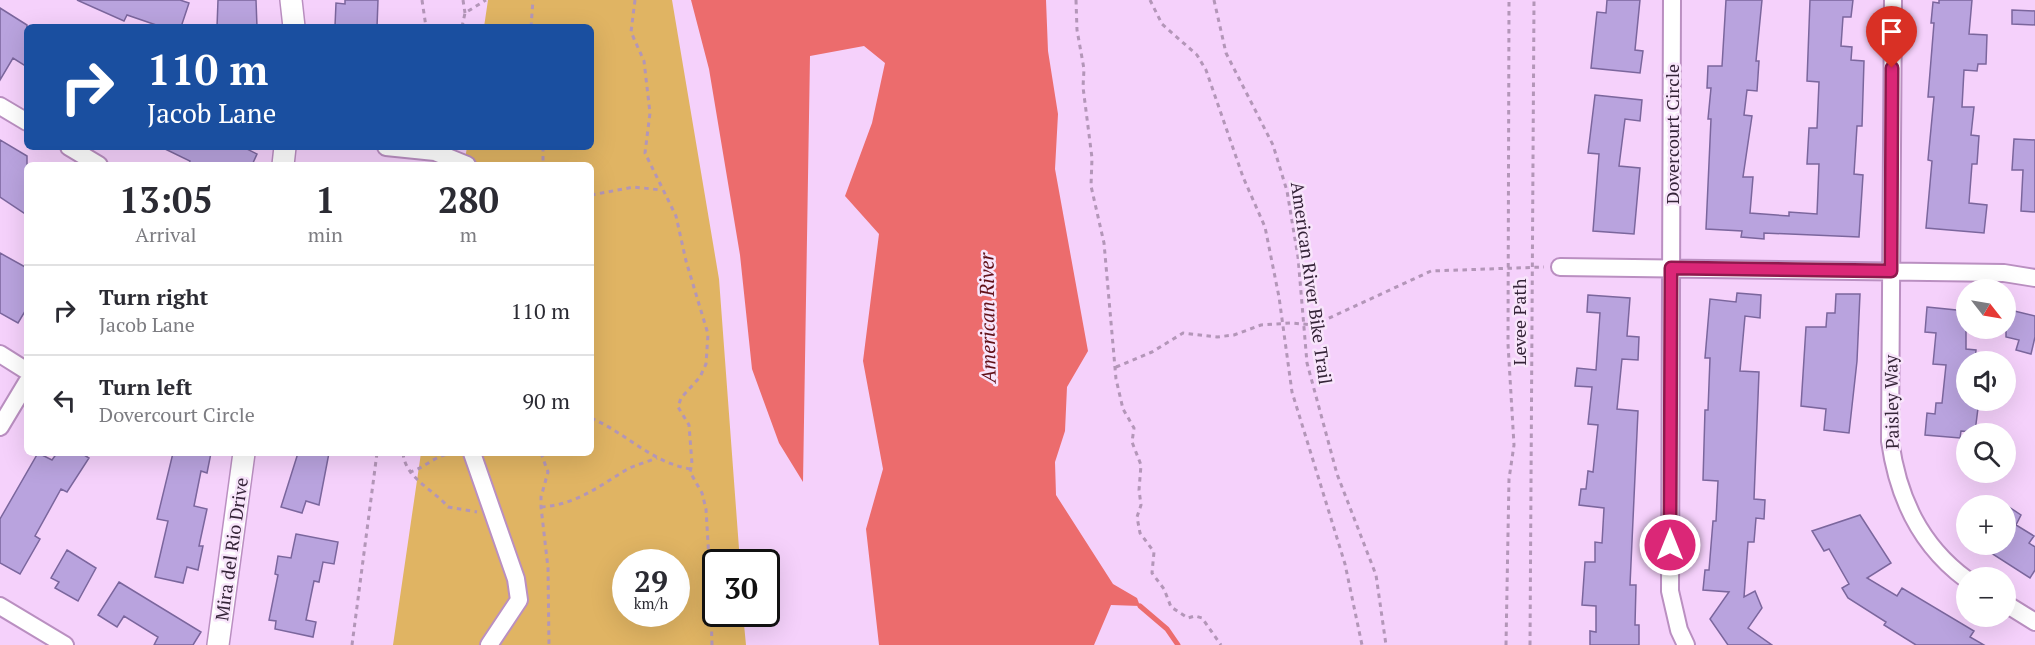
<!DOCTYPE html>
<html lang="en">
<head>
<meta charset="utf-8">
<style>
  :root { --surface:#fff; --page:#f7f7f7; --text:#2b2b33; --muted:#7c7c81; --line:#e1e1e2 }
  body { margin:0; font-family:"PT Serif",serif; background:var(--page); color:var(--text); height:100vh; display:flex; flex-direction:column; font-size:22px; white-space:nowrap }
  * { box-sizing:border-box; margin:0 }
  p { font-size:20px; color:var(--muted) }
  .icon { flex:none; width:33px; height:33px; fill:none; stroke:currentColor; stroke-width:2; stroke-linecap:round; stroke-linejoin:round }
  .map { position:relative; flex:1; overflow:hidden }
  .drawer { position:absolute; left:24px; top:162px; width:570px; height:294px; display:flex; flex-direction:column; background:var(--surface); border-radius:9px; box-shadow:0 6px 24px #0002 }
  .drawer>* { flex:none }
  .guide { position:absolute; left:24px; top:24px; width:570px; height:126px; border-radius:9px; box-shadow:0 6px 24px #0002; background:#1a4fa0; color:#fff; overflow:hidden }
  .needle { width:39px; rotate:121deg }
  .buttons { position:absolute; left:1956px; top:279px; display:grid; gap:12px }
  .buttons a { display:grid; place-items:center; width:60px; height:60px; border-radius:50%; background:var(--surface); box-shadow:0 6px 24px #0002; font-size:30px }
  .speed { position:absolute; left:612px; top:549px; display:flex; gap:12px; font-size:30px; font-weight:700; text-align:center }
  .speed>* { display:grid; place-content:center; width:78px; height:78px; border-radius:50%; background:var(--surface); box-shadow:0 6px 24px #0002; line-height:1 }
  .speed small { font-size:15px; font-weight:400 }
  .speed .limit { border:3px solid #111; border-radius:9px; background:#fff; color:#111 }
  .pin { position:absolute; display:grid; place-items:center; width:51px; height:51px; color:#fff; margin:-62px -26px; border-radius:50% 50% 50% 0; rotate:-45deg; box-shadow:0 0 6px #0007 }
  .pin .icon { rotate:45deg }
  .me { position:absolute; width:66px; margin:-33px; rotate:0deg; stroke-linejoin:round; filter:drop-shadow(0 0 4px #0008) }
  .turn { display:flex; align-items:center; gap:21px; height:126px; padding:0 24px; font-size:27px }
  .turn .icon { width:78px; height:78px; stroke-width:2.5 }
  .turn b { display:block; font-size:42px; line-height:51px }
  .eta { display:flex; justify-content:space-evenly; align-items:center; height:102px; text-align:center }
  .eta b { font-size:36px; font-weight:800; line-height:42px }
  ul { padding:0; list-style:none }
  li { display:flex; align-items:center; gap:18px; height:90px; padding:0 24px; border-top:2px solid var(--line) }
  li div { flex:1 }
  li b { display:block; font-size:22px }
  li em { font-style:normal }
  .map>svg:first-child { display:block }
</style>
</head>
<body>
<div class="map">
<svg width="2035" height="645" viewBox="0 0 2035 645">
  <rect width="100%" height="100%" fill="#f5d1fb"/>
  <path fill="#e0b463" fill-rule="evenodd" d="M488,0H672L719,279L740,562H716V614H743L746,645H393L421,453H591V165H464L467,147H591V27H484ZM626,562H676V614H626Z"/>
  <path fill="#ec6c6d" d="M691,0H1046L1048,51L1058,114L1055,169L1088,351L1067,387L1065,431L1055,462L1056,495L1113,584L1137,598L1140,606L1111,605L1094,645H879L866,529L883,469L863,361L879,234L845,196L872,123L885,63L864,46L810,56L803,482L779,443L752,369L740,255L709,69Z"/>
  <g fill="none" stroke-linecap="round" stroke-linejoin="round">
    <path stroke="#ec6c6d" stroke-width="5" d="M1140,606L1167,629L1178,645"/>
  </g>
  <path fill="#b9a3de" stroke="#7b669d" stroke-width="1.5" d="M77,0H180L189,3L181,27H162L127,15L124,21Z
    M218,0H256L257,27H217Z
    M345,0H378L377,27L335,26L336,3L345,4Z
    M1607,0H1640L1635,50L1643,51L1640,73L1591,68L1597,12L1606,13Z
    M1726,0H1762L1756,61H1759L1757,91L1747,90L1744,115L1752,116L1743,177H1753L1750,213L1789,216V212L1817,214L1819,164H1807L1809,128H1817L1819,82L1807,81L1810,0H1853L1851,17H1843L1841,46L1852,47L1851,60L1864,61L1862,126H1857L1854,174L1863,175L1859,237L1764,233V239L1741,237L1742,231L1706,229L1711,119H1708L1711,88H1707L1708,66H1722Z
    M1939,0H1972L1969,34L1987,35L1986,64H1978L1977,71L1964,70L1962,107H1974L1971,135L1979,136L1977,164H1972L1969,203L1987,205L1984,233L1926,228L1932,161L1928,160L1934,97H1928L1934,23H1931L1933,2L1939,3Z
    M0,8L27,25V67L13,58L0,80Z
    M2012,10L2035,11V25L2012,24Z
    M1595,95L1642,100L1640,121L1625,119L1619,166L1640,168L1634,234L1593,231L1599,154L1588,153Z
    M2014,139L2035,140V212L2021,211L2023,170H2012Z
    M0,140L27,156V215L0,197Z
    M161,147H243L257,154L252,165H188L190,161Z
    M0,253L27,268V308L18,323L0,313Z
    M1737,293L1761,295L1760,318L1745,316L1740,371L1759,372L1754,499L1765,500L1764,519L1756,518L1754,542H1748L1744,597L1755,591L1762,608L1748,628L1772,645H1728L1710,619L1729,592L1703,590L1705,570H1709L1713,521H1716L1718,481L1703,480L1705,410H1708L1710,358H1705L1710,299L1736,302Z
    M1836,294H1860L1857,361L1849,433L1824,430L1826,409L1801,406L1806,327H1826L1827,313H1835Z
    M1588,295L1630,298L1627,336L1639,337L1638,360L1622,359L1617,409L1638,411L1630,585H1636L1635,625H1639V645H1590V631L1596,632V606L1582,605L1585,562H1595V542L1602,543L1604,508L1579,505L1581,489H1586L1588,471L1593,472L1598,425L1588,424L1592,387L1575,386L1577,368L1596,370L1600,313L1587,312Z
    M1927,307L1966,311V349L1976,350L1975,362H1966V400H1979L1975,432L1961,431L1960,438L1925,435L1927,413L1935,414L1936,403H1942L1946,365L1933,364L1936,333L1925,332Z
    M2006,309L2035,316V337L2031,354L2016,350L2019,340L2006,337Z
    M38,453L52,460L57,453H81L89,458L67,492L61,489L35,536L40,539L20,574L0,563V519Z
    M173,453H211L207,473L201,471L194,506L207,509L199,546H203L198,570L187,567L183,583L155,577L168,521L157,519Z
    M298,453H329L319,505L306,501L302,513L281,507Z
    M2006,505L2021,515L2016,525L2034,536L2029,543L2035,547V570L2030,578L1977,544H2006Z
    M1860,515L1891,563L1867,578L1897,596L1902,588L1974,631L1970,637L1984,645H1916L1884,625L1886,622L1848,598L1842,588L1849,584L1829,549L1824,551L1812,531Z
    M296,534L338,542L334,564L323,562L319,582L314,581L306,620L316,622L313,637L275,629L276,621L269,620L278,575L275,574L278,556L291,558Z
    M67,550L96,568L78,601L55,588L59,582L51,578Z
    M119,582L201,632L193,645H154L158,637L124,616L117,627L98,615Z"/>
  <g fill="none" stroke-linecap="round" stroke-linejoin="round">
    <defs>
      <path id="minor" d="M1672,0L1670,591L1679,630L1686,645
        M1893,0L1890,441C1898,498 1920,545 1966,579
        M0,106L27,122
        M69,147L99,165
        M386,147L435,152L467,165
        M1560,267L2004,273L2035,278
        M0,354L27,371
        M0,427L27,382
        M472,453L516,579L519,600L489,645
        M2006,604L2035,622
        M0,606L65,645"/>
      <path id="tertiary" d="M291,0L294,27
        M283,165L285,147
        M218,645L244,453"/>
    </defs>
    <use href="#minor" stroke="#ba8fc1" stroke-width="20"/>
    <use href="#tertiary" stroke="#ba8fc1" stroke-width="24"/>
    <path stroke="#b396b8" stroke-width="3" stroke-dasharray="4.5 4.5" stroke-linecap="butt" d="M422,0L426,27
      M463,0L465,13
      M635,0L631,32L644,61L650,113L645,153L676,216L686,261L708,334L706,364L700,377L681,398L678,407L689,425L692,464L690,472L702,493L706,509L709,560L714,566L716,580
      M1076,0L1077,30L1084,69L1083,87L1092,158L1091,186L1104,243L1116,379L1123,409L1134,428L1132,442L1141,465L1139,490L1141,505L1137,517L1140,533L1154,552L1152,573L1164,589L1171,607L1188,618L1195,616L1202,618L1221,645
      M1150,0L1162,24L1197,55L1206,70L1243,177L1265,227L1279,297L1292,392L1345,564L1362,645
      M1214,0L1226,53L1273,145L1287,191L1298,257L1307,363L1337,474L1376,575L1386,645
      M462,27L465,13L486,0
      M531,27L533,0
      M543,147V165
      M591,195L634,187L661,190
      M1116,367L1152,352L1183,333L1217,337L1234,335L1261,325L1291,323L1314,325L1431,271L1544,267
      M591,418C626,433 652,463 691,469
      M403,453C405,478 433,489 448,507L477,512
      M541,453L548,472L541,497V507L548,568L549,645
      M409,472C424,469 432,457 451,453
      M541,507C575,505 598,487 626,470C635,465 647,462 657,458
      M352,645L377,453
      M712,645L711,608L716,584
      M1506,645L1509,479L1514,445L1508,344L1509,0
      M1530,645L1534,0"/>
    <use href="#minor" stroke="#fff" stroke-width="16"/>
    <use href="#tertiary" stroke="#fff" stroke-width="21"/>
  </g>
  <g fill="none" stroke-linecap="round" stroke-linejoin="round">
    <defs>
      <path id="route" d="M1670,545L1671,268L1891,271L1892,68"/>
    </defs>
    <use href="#route" stroke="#8e194d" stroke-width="15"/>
    <use href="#route" stroke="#db2777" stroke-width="10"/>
  </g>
  <g text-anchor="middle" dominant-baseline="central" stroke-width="5" stroke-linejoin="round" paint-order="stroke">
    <g font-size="18" fill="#352438" stroke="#f8e5fb">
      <text transform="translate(1672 134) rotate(-90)">Dovercourt Circle</text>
      <text transform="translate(1312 283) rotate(82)">American River Bike Trail</text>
      <text transform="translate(1519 322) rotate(-90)">Levee Path</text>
      <text transform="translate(1891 402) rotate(-91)">Paisley Way</text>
      <text transform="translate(231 549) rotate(-82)">Mira del Rio Drive</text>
    </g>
    <g font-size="20" font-style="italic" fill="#611018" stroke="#f8e5fb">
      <text transform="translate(987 318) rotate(-91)">American River</text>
    </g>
  </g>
</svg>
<div class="buttons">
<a><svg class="needle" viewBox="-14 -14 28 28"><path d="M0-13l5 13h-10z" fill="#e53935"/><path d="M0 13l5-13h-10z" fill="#7c7c81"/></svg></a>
<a><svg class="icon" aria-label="sound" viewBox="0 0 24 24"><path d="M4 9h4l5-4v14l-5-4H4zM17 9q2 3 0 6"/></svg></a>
<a><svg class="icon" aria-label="search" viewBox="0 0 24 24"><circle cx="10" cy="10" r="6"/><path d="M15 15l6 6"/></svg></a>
<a>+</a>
<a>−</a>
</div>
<div class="speed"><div>29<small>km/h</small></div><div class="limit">30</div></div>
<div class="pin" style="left:1892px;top:68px;background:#d93025"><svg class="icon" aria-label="arrive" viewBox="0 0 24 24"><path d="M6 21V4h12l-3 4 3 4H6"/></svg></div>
<svg class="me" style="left:1670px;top:545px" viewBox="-20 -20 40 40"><circle r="17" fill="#db2777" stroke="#fff" stroke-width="3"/><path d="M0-11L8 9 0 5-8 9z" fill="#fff"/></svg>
<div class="guide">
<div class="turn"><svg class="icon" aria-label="right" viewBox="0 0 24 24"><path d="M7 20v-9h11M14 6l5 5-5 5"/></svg><div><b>110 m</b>Jacob Lane</div></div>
</div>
<section class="drawer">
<div class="eta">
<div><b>13:05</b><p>Arrival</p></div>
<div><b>1</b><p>min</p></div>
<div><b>280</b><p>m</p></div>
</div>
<ul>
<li><svg class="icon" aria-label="right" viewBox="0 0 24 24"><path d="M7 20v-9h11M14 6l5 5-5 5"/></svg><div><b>Turn right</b><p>Jacob Lane</p></div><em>110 m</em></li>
<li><svg class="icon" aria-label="left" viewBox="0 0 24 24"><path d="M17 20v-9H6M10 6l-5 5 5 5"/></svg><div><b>Turn left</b><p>Dovercourt Circle</p></div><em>90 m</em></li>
</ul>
</section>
</div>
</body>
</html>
